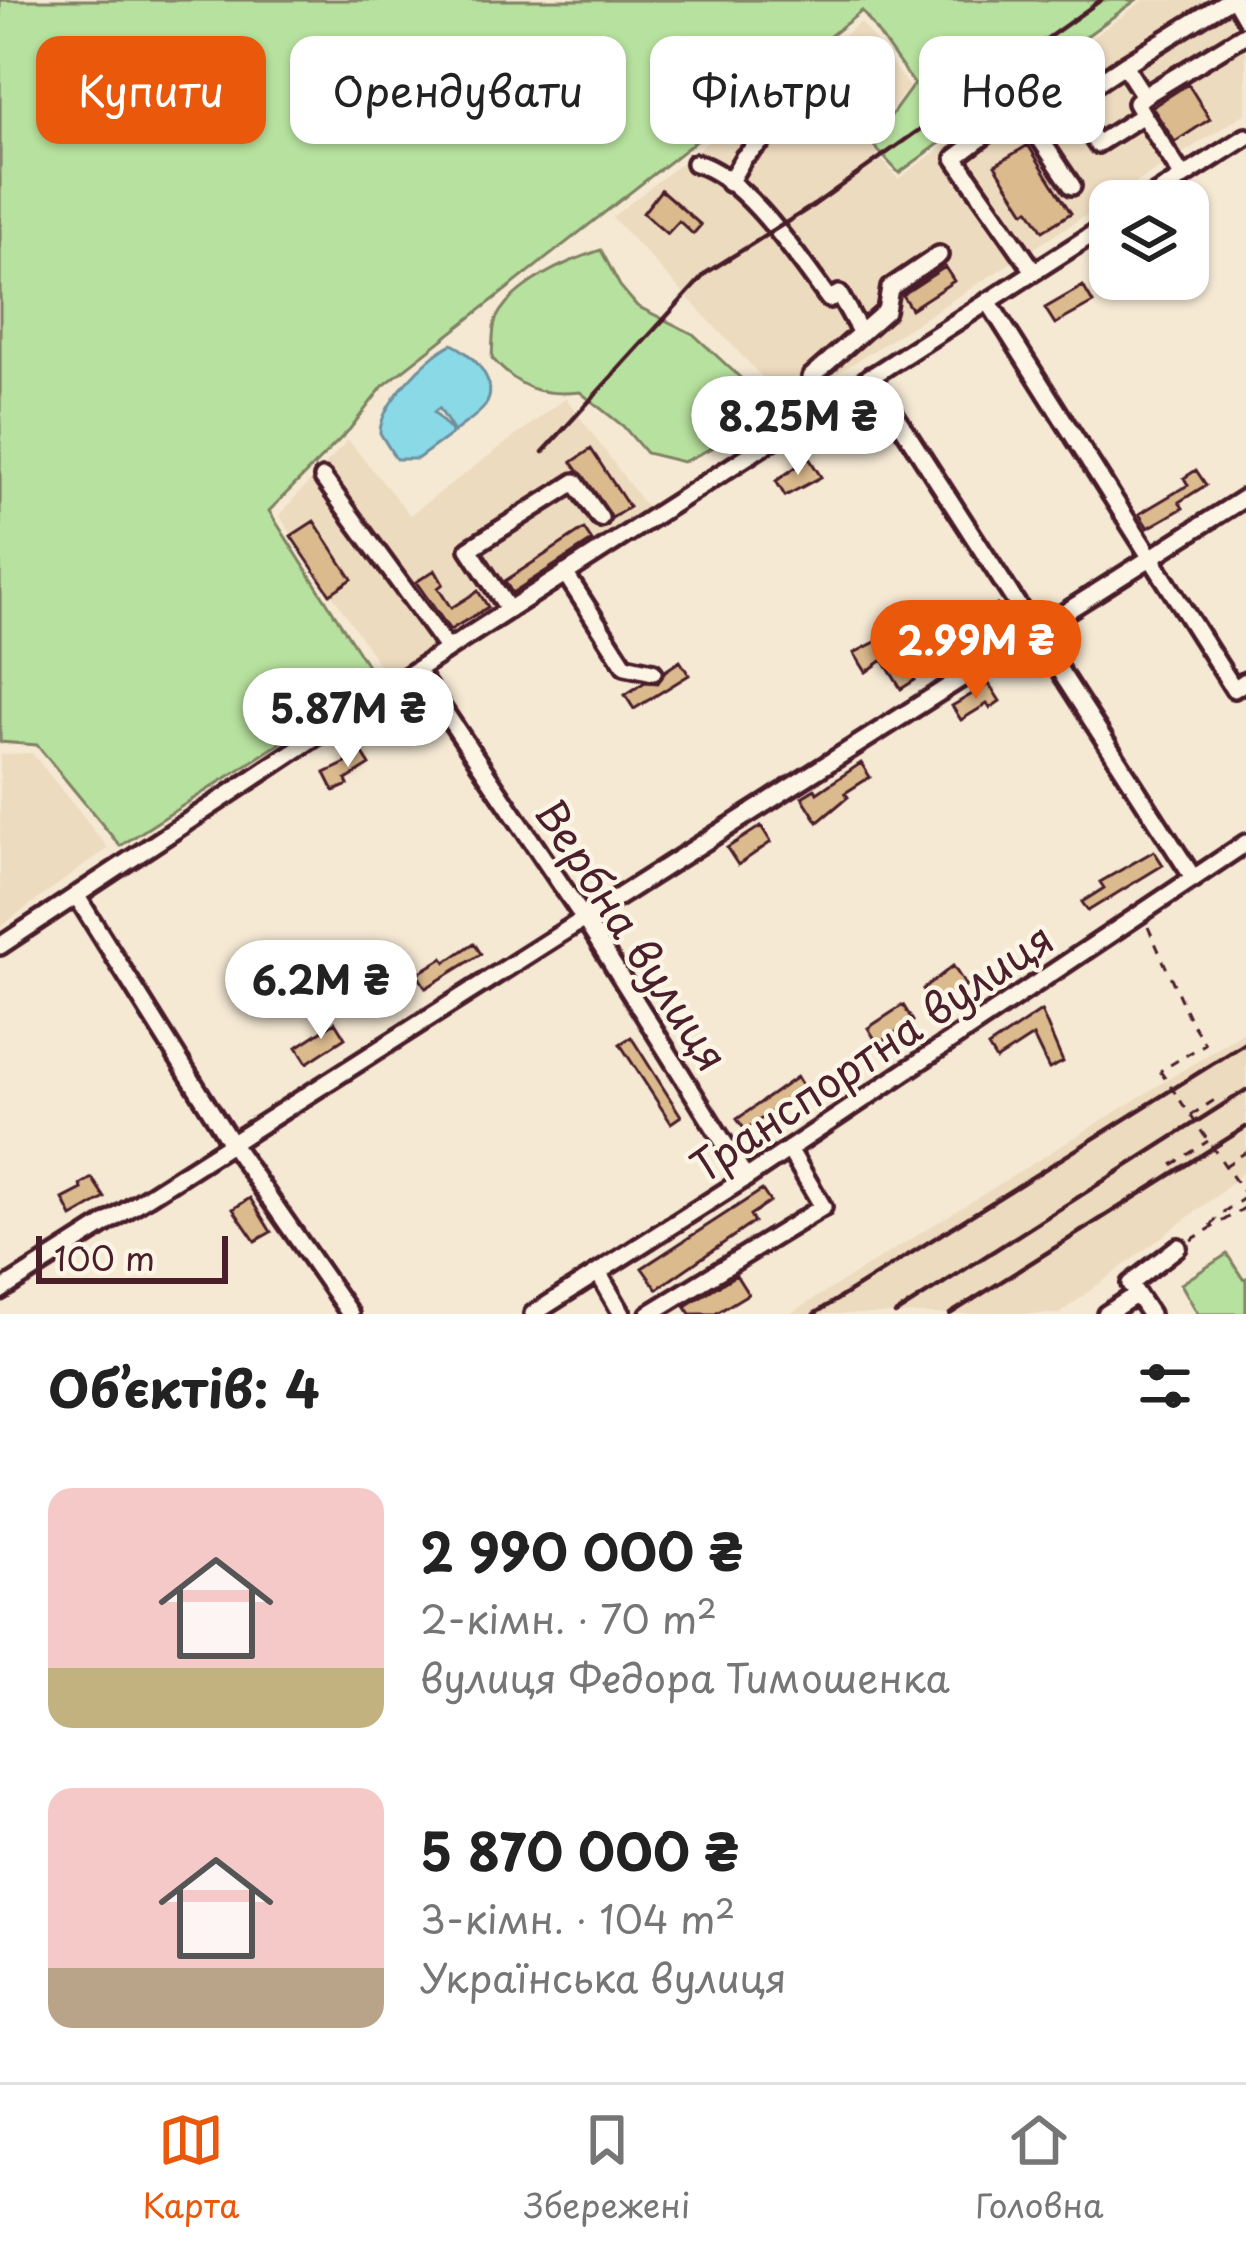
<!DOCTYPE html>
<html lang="uk">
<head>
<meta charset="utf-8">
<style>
	:root { --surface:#fff; --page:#f6f6f6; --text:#222; --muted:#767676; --line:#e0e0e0; --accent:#ea580c }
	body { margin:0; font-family:"Playpen Sans",sans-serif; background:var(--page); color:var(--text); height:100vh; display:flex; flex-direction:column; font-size:45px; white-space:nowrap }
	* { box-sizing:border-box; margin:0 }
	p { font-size:39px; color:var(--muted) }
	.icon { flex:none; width:66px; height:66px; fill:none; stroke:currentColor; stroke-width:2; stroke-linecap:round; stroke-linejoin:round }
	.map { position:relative; height:1314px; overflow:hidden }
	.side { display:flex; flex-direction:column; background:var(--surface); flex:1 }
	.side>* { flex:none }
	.top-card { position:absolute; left:36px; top:36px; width:1176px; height:108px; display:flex; gap:24px }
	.buttons { position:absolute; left:1089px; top:180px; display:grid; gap:24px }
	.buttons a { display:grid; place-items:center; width:120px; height:120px; border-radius:24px; background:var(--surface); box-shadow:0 3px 9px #0004; font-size:60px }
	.scale { position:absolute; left:36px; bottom:30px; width:192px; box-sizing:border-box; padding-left:12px; border:6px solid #4a1f2b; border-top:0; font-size:33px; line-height:42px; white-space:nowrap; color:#4a1f2b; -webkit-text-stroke:9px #fcf5e5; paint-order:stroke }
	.price { position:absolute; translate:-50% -102px; padding:0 27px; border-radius:42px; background:#fff; color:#222; font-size:39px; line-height:78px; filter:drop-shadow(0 3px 6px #0008) }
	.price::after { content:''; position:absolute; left:50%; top:72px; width:36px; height:27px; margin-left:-18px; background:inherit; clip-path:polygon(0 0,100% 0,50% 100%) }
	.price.on { background:var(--accent); color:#fff }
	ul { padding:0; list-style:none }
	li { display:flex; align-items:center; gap:36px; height:300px; padding:0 48px }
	li span { display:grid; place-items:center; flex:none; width:336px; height:240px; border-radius:24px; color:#555 }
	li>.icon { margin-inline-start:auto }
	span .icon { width:144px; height:144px; fill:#fffc; stroke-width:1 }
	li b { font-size:51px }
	h2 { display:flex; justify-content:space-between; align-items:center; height:144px; padding:0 48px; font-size:51px }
	.chip { padding:0 42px; border-radius:24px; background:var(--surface); box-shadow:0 3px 9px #0004; font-size:42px; line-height:108px }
	.chip.on { background:var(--accent); color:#fff }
	.menu { display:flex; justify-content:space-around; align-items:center; height:168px; border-top:3px solid var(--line); background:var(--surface); font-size:33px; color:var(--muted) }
	.menu a { display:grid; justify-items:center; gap:6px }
	.menu .on { color:var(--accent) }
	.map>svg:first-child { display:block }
</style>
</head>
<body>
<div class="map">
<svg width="1246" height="1314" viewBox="0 0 1246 1314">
	<rect width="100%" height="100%" fill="#f5e9d4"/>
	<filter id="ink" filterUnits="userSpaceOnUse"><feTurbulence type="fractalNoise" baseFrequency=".00833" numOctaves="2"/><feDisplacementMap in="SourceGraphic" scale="24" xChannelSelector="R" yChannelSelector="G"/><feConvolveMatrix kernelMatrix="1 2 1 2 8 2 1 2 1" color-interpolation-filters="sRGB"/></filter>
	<g filter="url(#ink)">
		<path fill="#eddbbf" d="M1144,0H1246V113L788,405L612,217L861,22L909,87L867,141L898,179Z
			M566,398L649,511L390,681L279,515L348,440L410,515Z
			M32,753L108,848L0,927V754Z
			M1246,1031V1169L1219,1194L1059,1314H790Z"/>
		<path fill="#b7e19e" stroke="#808064" stroke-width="3" d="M0,0H1136L899,173L871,143L914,84L862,11L383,386L350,429L269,511L377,681L120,846L37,745L0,742Z
			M601,250L620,286L637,306L693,334L746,383L742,416L718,445L683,462L646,453L623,426L580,392C541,396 519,389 492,358C493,346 492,329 496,319C513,284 567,261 601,250Z
			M1227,1254L1243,1279L1246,1278V1314H1198L1181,1284Z"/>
		<path fill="#8ad9e7" stroke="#708f9c" stroke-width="3" d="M452,344C472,353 501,383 485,406C478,416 463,424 454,432L439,408L434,412L453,433L417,459H396L380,433C380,404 427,356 452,344Z"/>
		<path fill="#dbba8e" stroke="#4a1f2b" stroke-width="3" d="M836,63L848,80L802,111L792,95Z
			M1188,84L1210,119L1175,142L1152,107Z
			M1028,145L1071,213L1043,231L1029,209L1025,212L995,165Z
			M661,190L701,225L693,234L679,221L667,234L643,213Z
			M945,267L954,281L911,309L902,295Z
			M1083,286L1093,303L1055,324L1045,308Z
			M591,449L629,507L612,518L572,462Z
			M809,458L821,477L785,496L776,481Z
			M1196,470L1206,485L1179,502L1183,508L1148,528L1139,514L1188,485L1184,478Z
			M314,521L352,579L330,594L291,536Z
			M584,529L592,541L512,593L505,581Z
			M435,570L443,584L438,588L451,608L478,591L488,607L450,630L416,582Z
			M997,605L1007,620L966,646L955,628Z
			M887,636L915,680L901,689L883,660L866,672L854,653Z
			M680,661L689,675L634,709L625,695L645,682L658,683L665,671Z
			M989,684L1000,701L990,708L987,704L961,720L952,706Z
			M358,746L370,765L346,780L348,785L334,791L325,773L352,760L348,753Z
			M861,763L870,777L845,793L848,797L818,822L802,797L815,789L817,793Z
			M761,826L771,842L738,865L727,848Z
			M1154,851L1163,865L1088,911L1082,902L1104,888L1100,882Z
			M474,943L481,954L426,988L417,974L443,958L446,962Z
			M953,966L966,986L933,1005L923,989Z
			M903,1005L913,1021L878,1044L868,1028Z
			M1041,1011L1063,1062L1049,1069L1033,1036L996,1060L988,1047Z
			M335,1022L345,1038L307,1063L297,1047Z
			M631,1037L681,1116L671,1123L620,1044Z
			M797,1077L803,1087L790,1095L792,1098L745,1130L737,1119Z
			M92,1178L105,1198L72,1217L63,1199L82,1189L80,1185Z
			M762,1190L770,1202L750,1215L754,1222L657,1289L642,1268Z
			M250,1198L271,1232L255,1241L233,1209Z
			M736,1275L748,1294L715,1314H690L685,1306Z"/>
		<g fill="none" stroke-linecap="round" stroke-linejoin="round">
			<defs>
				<path id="minor" d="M1235,0L1246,19
					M1124,65L1229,0
					M1144,96L1246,34
					M1143,115L1136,103L1144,96L1124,65L1068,102L1097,144L1143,115L1183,177
					M695,163C743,174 799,259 829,299L839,294L861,333
					M729,183L744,157L771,133L812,120L865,82
					M1145,201L1246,137
					M1034,271L955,158L1020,109L1072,186
					M988,301L1234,689L1246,681
					M870,376L1194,879
					M827,403L811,377L886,311L890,288L939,255
					M323,478L448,649
					M565,573L625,666L653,672
					M509,610L469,549L575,482L600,518
					M417,671L585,920L746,1178
					M76,895L231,1143L350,1314
					M0,946L448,649L1110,223
					M599,1274L622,1314
					M0,1291L1246,497
					M533,1314L746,1178L1246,843
					M649,1314L823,1207L789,1149
					M1106,1314L1137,1294
					M1150,1314L1130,1284L1178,1247"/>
			</defs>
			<use href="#minor" stroke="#4a1f2b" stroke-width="24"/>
			<path stroke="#4a1f2b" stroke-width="3" stroke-dasharray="9 9" stroke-linecap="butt" d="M1148,927L1190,1020L1205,1044L1160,1071
				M1191,1115L1221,1096
				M1172,1165L1208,1141
				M1225,1166L1246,1152
				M1211,1226L1219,1215L1246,1197
				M1191,1240L1246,1207"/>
			<use href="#minor" stroke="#fcf5e5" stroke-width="15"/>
			<path stroke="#4a1f2b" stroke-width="4.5" d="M543,452L706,273L814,205L1101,0
				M814,1314L1246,1043
				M895,1314L1246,1090
				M950,1314L1246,1127"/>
			<path stroke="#4a1f2b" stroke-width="3" stroke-dasharray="9 9" stroke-linecap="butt" d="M1160,1071L1246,1196"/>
		</g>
	</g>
	<g text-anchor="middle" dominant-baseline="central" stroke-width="9" stroke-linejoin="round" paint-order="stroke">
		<g font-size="42" fill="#4a1f2b" stroke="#fcf5e5">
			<text transform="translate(633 934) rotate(57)">Вербна вулиця</text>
			<text transform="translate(871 1051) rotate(-34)">Транспортна вулиця</text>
		</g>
	</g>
</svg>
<div class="buttons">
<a><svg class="icon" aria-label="layers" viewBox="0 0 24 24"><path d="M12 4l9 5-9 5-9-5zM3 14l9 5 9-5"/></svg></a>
</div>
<div class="scale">100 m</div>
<b class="price" style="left:798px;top:478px">8.25M ₴</b>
<b class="price on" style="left:976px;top:702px">2.99M ₴</b>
<b class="price" style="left:348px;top:770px">5.87M ₴</b>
<b class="price" style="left:321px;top:1042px">6.2M ₴</b>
<div class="top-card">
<a class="chip on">Купити</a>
<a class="chip">Орендувати</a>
<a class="chip">Фільтри</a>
<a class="chip">Нове</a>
</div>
</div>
<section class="side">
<h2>Об’єктів: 4<svg class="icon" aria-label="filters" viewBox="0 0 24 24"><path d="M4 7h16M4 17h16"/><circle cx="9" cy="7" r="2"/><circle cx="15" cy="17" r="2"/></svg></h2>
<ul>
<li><span style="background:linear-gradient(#f6c9c9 75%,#c2b280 0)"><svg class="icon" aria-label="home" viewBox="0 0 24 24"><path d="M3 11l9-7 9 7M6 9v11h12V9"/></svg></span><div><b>2 990 000 ₴</b><p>2-кімн. · 70 m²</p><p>вулиця Федора Тимошенка</p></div></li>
<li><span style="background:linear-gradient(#f6c9c9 75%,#b9a48a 0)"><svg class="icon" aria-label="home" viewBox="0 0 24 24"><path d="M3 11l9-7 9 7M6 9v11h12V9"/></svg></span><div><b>5 870 000 ₴</b><p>3-кімн. · 104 m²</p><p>Українська вулиця</p></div></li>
</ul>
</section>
<nav class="menu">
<a class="on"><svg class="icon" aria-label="map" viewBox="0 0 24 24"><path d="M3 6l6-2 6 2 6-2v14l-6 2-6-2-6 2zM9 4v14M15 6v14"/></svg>Карта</a>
<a><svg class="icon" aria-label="saved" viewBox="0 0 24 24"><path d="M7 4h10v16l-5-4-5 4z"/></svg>Збережені</a>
<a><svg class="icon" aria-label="home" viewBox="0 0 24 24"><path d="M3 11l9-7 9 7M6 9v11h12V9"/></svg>Головна</a>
</nav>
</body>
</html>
